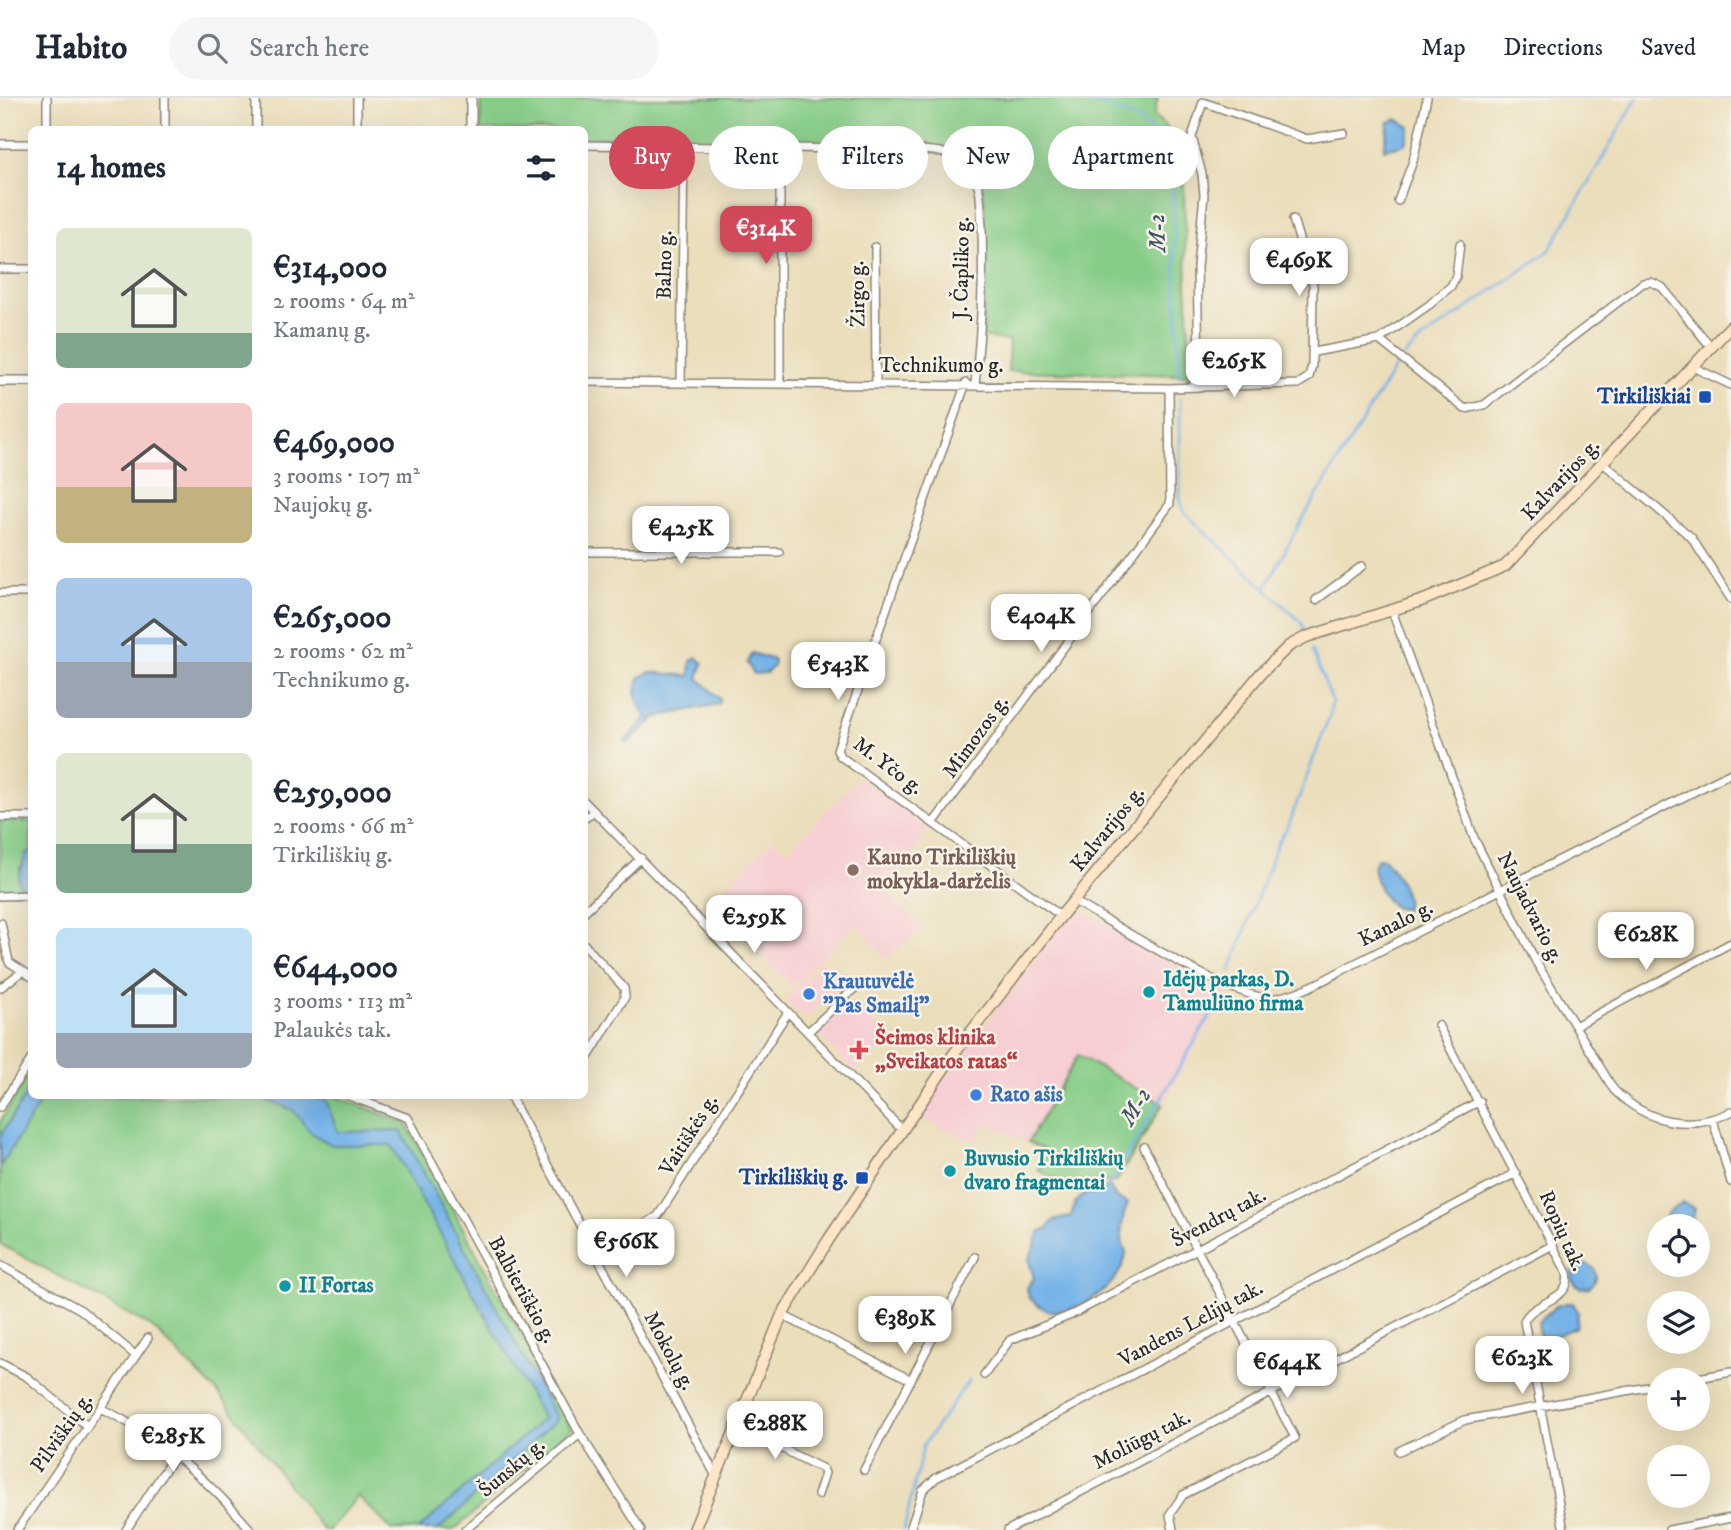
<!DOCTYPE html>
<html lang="en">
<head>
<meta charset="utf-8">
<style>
	:root { --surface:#fff; --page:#f6f6f7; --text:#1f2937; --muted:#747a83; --line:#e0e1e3; --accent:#d1495b }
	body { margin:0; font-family:"IM FELL DW Pica",serif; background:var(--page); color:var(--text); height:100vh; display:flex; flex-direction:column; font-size:26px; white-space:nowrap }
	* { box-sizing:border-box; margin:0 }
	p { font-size:23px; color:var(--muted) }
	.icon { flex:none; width:38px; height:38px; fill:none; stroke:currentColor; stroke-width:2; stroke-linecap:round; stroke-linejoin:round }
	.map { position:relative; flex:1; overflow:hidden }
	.side { position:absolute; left:28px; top:28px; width:560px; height:973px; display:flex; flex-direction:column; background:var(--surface); border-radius:10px; box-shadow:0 7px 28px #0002 }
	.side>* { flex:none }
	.top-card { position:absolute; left:609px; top:28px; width:665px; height:63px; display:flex; gap:14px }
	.fabs { position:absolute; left:1647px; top:1116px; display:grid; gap:14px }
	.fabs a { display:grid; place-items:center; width:63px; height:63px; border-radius:50%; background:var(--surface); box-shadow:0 7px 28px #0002; font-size:35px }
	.price { position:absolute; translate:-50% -60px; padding:0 16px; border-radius:14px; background:#fff; color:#222; font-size:23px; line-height:46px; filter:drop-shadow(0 2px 4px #0008) }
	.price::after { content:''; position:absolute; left:50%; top:42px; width:21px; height:16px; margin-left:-10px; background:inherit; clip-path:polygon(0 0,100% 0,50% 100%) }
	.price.selected { background:var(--accent); color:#fff }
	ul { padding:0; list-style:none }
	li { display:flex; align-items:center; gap:21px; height:175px; padding:0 28px }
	li span { display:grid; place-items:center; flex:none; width:196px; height:140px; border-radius:10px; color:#555 }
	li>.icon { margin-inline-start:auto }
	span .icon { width:84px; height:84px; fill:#fffc; stroke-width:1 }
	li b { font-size:30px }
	h2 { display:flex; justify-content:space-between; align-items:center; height:84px; padding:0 28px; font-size:30px }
	.pill { padding:0 24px; border-radius:32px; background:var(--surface); box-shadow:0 7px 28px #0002; font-size:24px; line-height:63px }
	.pill.selected { background:var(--accent); color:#fff }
	header { display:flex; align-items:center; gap:42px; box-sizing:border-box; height:98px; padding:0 35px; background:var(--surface); border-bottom:2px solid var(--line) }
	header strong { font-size:33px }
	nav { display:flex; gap:38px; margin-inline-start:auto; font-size:24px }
	.search { width:490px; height:63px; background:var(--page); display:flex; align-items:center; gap:18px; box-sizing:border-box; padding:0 24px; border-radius:38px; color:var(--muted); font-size:26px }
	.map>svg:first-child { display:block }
</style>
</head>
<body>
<header>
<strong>Habito</strong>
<div class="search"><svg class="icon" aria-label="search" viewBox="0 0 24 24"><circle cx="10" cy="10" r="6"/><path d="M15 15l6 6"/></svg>Search here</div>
<nav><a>Map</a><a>Directions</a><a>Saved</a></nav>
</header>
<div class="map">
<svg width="1731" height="1432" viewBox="0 0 1731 1432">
	<rect width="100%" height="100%" fill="#f7f3e8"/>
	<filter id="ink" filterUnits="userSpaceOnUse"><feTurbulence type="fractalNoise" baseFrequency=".0143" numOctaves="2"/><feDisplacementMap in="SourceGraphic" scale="14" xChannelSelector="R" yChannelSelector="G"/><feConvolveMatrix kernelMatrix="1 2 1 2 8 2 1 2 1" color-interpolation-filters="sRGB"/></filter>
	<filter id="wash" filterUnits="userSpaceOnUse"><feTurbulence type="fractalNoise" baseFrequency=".00686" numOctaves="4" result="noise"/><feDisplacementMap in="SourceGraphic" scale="28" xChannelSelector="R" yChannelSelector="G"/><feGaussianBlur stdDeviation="1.57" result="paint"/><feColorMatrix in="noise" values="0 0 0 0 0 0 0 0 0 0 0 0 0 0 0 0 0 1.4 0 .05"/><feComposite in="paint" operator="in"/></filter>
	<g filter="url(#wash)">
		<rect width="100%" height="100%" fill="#ebdebb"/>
		<path fill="#f7cfd3" d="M859,680L929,731L886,792L923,830L886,860L856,826L792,889L712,804L773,741L787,753Z
			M1082,812L1209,884L1229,892L1163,1006L1078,957L1028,1044L986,1025L975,1044L916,1018L1071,815Z
			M822,863L843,884L805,921L785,902Z
			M850,905L853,909L857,906L892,942L854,975L817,934Z"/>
		<path fill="#87cd88" stroke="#597c5a" stroke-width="2" d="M481,0H1158L1154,17L1173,36L1183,65L1190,277L1008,273L1009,243L983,239L984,98C979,73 967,60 943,50L585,40L584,32H480Z
			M0,723H31V753L20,770L21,788L31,790V794H0Z
			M1078,957L1163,1006L1116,1084L1094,1083L1075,1090L1038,1072L1047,1053L1028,1044Z
			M31,972L32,998H335L406,1025L572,1331L454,1432H392L358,1398L329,1432H323L220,1297L152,1229L0,1146V1024Z"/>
		<path fill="#75b3e8" stroke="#506f8a" stroke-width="2" d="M1397,21L1410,29L1406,46L1384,51L1389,24Z
			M752,555L774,562L773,569L766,575L754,576L747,565Z
			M696,559L703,565L698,580L720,601L719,606L656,619L628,645L625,643L647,619C637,603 633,600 639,580L650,574L690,578L691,563Z
			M31,753V790L21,788L18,782L26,756Z
			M1378,760L1384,761C1394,772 1411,796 1405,811C1386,812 1375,784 1373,768Z
			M31,989L32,998H44L0,1069V1038Z
			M256,998H314L326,1002L338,1034L401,1033L557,1321L438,1432H418L543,1321L391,1047H332L311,1035L293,1012Z
			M1109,1087L1116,1100L1128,1105C1122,1119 1118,1140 1126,1154C1124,1184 1083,1215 1053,1213C1042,1213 1037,1204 1029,1200L1027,1190L1034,1180L1029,1162L1040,1134L1048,1130L1054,1122L1071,1119L1075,1105L1086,1095L1091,1096Z
			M1683,1105L1695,1110L1692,1122L1682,1128H1666L1667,1115Z
			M1572 1178a12 12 0 1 1 24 0a12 12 0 1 1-24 0Z
			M1567,1205H1573L1578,1214L1576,1229L1548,1241H1541L1538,1233L1539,1223L1556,1208Z"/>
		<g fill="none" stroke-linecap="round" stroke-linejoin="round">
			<path stroke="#75b3e8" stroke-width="2.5" d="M1083,0C1132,20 1155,17 1172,72L1179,278
				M1405,258L1420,243L1549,153L1637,0
				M1180,301V401L1184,414L1302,525L1305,533
				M1266,489L1297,430L1397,266
				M1230,874L1277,746L1289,726L1330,617L1332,603L1312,552
				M1108,1089L1219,903
				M904,1432L923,1348L969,1282"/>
		</g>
	</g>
	<g filter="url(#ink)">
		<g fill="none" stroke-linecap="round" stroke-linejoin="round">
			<defs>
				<path id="minor" d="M47,0V32
					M357,0V32
					M165,32V0
					M256,32V0
					M0,46H32
					M584,47L919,52C937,53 956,54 968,69C975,77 979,88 980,98C985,155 982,229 975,286
					M1398,103L1413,63L1427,0
					M875,149L876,286
					M0,171H32
					M1379,242L1465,311L1484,307L1643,185L1651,184L1662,189L1711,249
					M1314,254L1379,242L1429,207L1451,188L1456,178L1460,146
					M1693,269L1731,287
					M584,284L1169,290L1298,286L1309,279L1312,267L1313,187L1293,121
					M681,285L684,50
					M780,285V52
					M966,285L837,652L840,658L1061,818
					M1193,288L1199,266L1197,169L1204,97L1202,76L1192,39L1203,4L1307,41L1344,35
					M1603,365L1691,439L1731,501
					M584,454H779
					M0,495H32
					M1316,502L1362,468
					M1392,513L1474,740L1536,864L1614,992C1646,1024 1688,1034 1731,1014
					M584,703L902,1032
					M0,719H32
					M584,721L594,713
					M934,724L1170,406L1169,290
					M0,798L32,797
					M1074,803C1113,825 1238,906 1276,900C1305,895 1334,876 1360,863L1731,675
					M584,814L641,760
					M1,825L9,864L23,873
					M584,846L624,890L625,899L584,966
					M0,890L23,873L32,879
					M1438,927L1567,1175C1573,1203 1535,1201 1524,1223L1564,1432
					M1575,928L1731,845
					M808,934L859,886
					M349,998L408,1020L580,1336L641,1432
					M510,998L716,1378
					M0,1009L32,960
					M1713,1022L1731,1084
					M1144,1049L1295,1340L1183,1397L1170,1416L1173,1432
					M596,1156L658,1118L788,914
					M0,1167L81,1212L135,1257
					M782,1217L909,1281
					M0,1265L27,1279L87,1328
					M984,1277L1010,1242L1071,1217L1480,1003
					M1682,1283L1731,1274
					M102,1311C158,1337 211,1385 251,1432
					M737,1328L823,1371L825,1375L818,1397
					M1399,1353L1465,1322L1659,1287
					M864,1372L975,1159
					M17,1432L148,1240
					M126,1432L174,1358
					M465,1432L580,1336
					M910,1432L923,1392L936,1380L1516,1075
					M1008,1432L1553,1147
					M1669,1432L1731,1420"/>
				<path id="tertiary" d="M471,0V32
					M0,283H32"/>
				<path id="secondary" d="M694,1432L782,1217L829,1141L953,957L1061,818L1261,575L1289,548L1306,539L1424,502L1505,468L1731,228"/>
			</defs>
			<use href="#minor" stroke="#8b8473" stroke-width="10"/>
			<use href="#tertiary" stroke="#8b8473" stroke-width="12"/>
			<use href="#secondary" stroke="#8b8473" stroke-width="13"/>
			<use href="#minor" stroke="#fff" stroke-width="7"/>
			<use href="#tertiary" stroke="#fff" stroke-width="9"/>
			<use href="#secondary" stroke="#fde5c5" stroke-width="10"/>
		</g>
	</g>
	<g fill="#1a4fb4" stroke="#f7f3e8" stroke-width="2.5">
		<rect x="1698" y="292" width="14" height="14" rx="3.5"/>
		<rect x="855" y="1073" width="14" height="14" rx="3.5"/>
	</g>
	<circle fill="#8d6e63" stroke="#f7f3e8" stroke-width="2.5" cx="853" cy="772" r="7"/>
	<g fill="#0f9aa8" stroke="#f7f3e8" stroke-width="2.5">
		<circle cx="1149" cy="894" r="7"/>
		<circle cx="950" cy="1073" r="7"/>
		<circle cx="285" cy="1188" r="7"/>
	</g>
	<g fill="#3f7fe0" stroke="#f7f3e8" stroke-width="2.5">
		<circle cx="809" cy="896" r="7"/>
		<circle cx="976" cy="997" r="7"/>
	</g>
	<path fill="#e0444e" stroke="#f7f3e8" stroke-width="2.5" d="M855.5 941.5h7v7h7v7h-7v7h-7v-7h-7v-7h7z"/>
	<g text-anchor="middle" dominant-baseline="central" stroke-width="5" stroke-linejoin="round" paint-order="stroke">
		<g font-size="21" fill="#2b2b2b" stroke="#f7f3e8">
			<text transform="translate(665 167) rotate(-89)">Balno g.</text>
			<text transform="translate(962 170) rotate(-89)">J. Čapliko g.</text>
			<text transform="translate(858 196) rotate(-91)">Žirgo g.</text>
			<text x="941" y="268">Technikumo g.</text>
			<text transform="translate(1561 382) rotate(-47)">Kalvarijos g.</text>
			<text transform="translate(976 639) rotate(-54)">Mimozos g.</text>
			<text transform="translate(888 668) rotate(37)">M. Yčo g.</text>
			<text transform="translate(1108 731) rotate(-51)">Kalvarijos g.</text>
			<text transform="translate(1530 810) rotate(63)">Naujadvario g.</text>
			<text transform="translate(1396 826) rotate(-26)">Kanalo g.</text>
			<text transform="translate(689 1037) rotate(-58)">Vaitiškės g.</text>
			<text transform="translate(1219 1120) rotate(-28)">Švendrų tak.</text>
			<text transform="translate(1562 1133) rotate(66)">Ropių tak.</text>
			<text transform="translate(522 1192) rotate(61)">Balbieriškio g.</text>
			<text transform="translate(1191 1226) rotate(-28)">Vandens Lelijų tak.</text>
			<text transform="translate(669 1253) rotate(62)">Mokolų g.</text>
			<text transform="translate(62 1335) rotate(-55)">Pilviškių g.</text>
			<text transform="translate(1142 1342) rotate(-27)">Moliūgų tak.</text>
			<text transform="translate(512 1370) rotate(-40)">Šunskų g.</text>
		</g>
		<g font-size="21" font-weight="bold" fill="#164399" stroke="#f7f3e8" text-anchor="end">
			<text x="1691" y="299">Tirkiliškiai</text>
			<text x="848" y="1080">Tirkiliškių g.</text>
		</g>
		<g font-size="21" font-weight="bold" fill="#785e54" stroke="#f7f3e8" text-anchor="start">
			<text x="867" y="760">Kauno Tirkiliškių<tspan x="867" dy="24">mokykla-darželis</tspan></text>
		</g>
		<g font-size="21" font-weight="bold" fill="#0d838f" stroke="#f7f3e8" text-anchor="start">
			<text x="1163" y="882">Idėjų parkas, D.<tspan x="1163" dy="24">Tamuliūno firma</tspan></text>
			<text x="964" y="1061">Buvusio Tirkiliškių<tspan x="964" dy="24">dvaro fragmentai</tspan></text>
			<text x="299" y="1188">II Fortas</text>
		</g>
		<g font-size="21" font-weight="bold" fill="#366cbe" stroke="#f7f3e8" text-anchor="start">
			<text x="823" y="884">Krautuvėlė<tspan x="823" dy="24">"Pas Smailį"</tspan></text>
			<text x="990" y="997">Rato ašis</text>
		</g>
		<g font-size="21" font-weight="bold" fill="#be3a42" stroke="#f7f3e8" text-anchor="start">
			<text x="875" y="940">Šeimos klinika<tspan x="875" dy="24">„Sveikatos ratas“</tspan></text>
		</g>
		<g font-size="23" font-style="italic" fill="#415464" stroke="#f7f3e8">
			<text transform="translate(1158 135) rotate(-92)">M-2</text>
			<text transform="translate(1136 1009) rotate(-59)">M-2</text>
		</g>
	</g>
</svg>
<div class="fabs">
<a><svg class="icon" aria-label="locate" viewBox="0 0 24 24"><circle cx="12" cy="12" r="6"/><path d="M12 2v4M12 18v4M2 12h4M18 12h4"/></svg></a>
<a><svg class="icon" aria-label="layers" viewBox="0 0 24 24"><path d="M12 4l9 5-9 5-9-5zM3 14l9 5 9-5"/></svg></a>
<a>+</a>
<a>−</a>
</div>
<b class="price selected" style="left:766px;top:168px">€314K</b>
<b class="price" style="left:1299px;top:200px">€469K</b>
<b class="price" style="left:1234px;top:301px">€265K</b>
<b class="price" style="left:681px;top:468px">€425K</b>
<b class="price" style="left:1041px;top:556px">€404K</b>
<b class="price" style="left:838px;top:604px">€543K</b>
<b class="price" style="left:754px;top:857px">€259K</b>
<b class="price" style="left:1646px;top:874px">€628K</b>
<b class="price" style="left:626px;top:1181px">€566K</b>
<b class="price" style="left:905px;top:1258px">€389K</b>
<b class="price" style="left:1522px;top:1298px">€623K</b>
<b class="price" style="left:1287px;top:1302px">€644K</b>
<b class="price" style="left:775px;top:1363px">€288K</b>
<b class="price" style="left:173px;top:1376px">€285K</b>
<div class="top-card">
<a class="pill selected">Buy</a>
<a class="pill">Rent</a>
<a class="pill">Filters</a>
<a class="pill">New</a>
<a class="pill">Apartment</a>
</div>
<section class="side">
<h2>14 homes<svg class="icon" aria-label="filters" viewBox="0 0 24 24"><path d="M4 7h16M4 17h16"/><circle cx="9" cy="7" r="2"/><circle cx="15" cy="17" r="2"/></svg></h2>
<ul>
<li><span style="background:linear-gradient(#dfe7d0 75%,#7fa58c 0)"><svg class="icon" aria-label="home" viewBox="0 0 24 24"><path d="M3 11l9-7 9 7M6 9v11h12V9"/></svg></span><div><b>€314,000</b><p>2 rooms · 64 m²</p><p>Kamanų g.</p></div></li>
<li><span style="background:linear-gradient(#f6c9c9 60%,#c2b280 0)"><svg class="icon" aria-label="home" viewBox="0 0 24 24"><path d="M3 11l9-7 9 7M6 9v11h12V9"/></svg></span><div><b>€469,000</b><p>3 rooms · 107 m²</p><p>Naujokų g.</p></div></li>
<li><span style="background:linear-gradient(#a9c7e8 60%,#9aa5b1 0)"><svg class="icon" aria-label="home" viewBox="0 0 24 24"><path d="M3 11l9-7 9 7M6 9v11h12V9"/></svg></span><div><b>€265,000</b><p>2 rooms · 62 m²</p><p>Technikumo g.</p></div></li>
<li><span style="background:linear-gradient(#dfe7d0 65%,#7fa58c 0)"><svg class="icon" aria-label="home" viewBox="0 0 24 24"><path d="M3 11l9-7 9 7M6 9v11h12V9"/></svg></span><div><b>€259,000</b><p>2 rooms · 66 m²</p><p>Tirkiliškių g.</p></div></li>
<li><span style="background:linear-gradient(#bfe0f5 75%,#9aa5b1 0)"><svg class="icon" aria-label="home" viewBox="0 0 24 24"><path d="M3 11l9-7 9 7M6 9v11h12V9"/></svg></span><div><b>€644,000</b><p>3 rooms · 113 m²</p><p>Palaukės tak.</p></div></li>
</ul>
</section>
</div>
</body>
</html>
